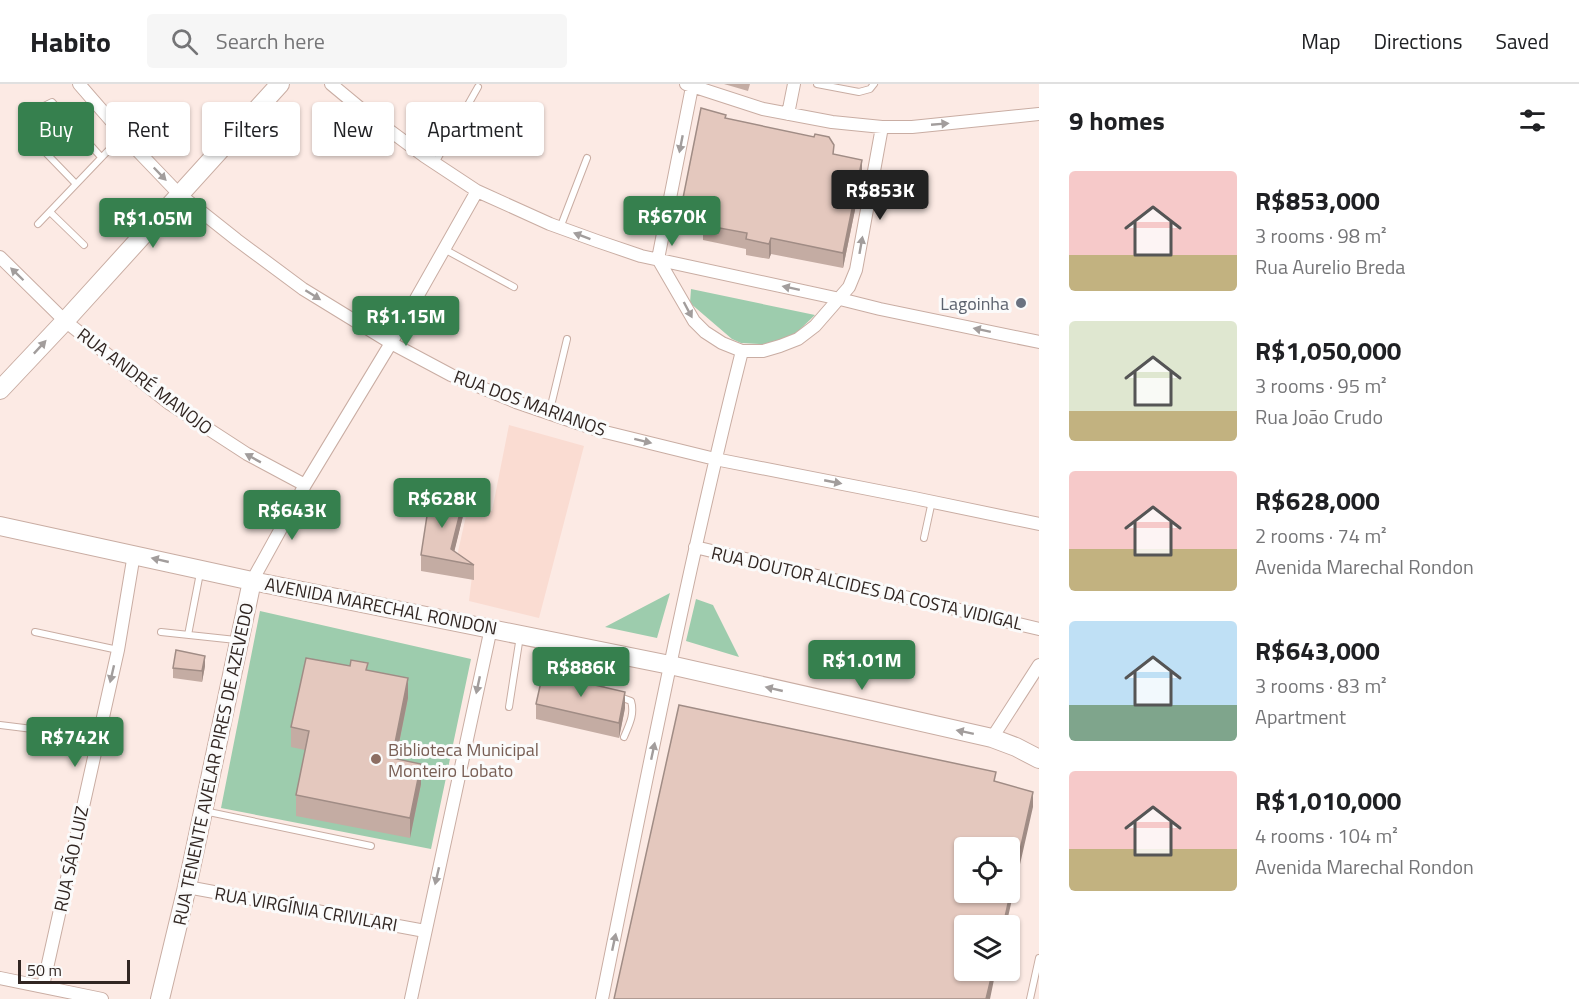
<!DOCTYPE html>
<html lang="en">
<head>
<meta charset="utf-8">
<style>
	:root { --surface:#fff; --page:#f6f6f6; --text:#202124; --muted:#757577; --line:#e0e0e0; --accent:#36804e }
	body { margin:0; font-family:"Titillium Web",sans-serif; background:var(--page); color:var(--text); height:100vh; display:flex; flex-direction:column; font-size:22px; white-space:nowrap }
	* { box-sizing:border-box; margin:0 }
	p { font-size:20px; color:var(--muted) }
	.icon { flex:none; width:33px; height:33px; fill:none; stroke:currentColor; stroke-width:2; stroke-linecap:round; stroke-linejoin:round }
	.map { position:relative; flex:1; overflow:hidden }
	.sheet { display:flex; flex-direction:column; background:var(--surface); width:540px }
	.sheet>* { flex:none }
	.banner { position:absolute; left:18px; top:18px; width:570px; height:54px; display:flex; gap:12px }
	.tools { position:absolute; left:954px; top:753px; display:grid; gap:12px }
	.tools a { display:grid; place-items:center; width:66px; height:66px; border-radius:6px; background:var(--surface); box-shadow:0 2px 4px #0004; font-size:30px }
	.scale { position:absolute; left:18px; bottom:15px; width:112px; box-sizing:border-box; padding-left:6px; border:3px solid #312622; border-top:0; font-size:16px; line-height:21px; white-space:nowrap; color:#312622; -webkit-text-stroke:4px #fbfbfb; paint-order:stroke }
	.price { position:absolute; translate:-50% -51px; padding:0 14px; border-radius:6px; background:var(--accent); color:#fff; font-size:20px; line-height:39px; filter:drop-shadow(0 2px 3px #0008) }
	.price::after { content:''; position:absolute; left:50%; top:36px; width:18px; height:14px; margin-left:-9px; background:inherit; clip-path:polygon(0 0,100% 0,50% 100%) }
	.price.on { background:#222; color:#fff }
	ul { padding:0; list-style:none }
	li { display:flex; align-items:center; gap:18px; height:150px; padding:0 30px }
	li span { display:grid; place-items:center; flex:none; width:168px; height:120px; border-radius:6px; color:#555 }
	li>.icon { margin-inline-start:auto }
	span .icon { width:72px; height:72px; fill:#fffc; stroke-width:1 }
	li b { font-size:26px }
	h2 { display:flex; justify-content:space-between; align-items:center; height:72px; padding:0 30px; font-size:26px }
	.chip { padding:0 21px; border-radius:6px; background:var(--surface); box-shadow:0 2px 4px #0004; font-size:21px; line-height:54px }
	.chip.on { background:var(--accent); color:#fff }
	header { display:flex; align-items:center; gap:36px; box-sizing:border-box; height:84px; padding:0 30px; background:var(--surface); border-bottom:2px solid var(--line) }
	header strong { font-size:28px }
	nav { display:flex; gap:33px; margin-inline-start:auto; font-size:21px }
	.search { width:420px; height:54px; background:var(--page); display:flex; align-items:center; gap:15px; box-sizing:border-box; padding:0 21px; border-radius:6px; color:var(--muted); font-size:22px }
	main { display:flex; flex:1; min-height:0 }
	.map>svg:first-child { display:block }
</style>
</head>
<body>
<header>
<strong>Habito</strong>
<div class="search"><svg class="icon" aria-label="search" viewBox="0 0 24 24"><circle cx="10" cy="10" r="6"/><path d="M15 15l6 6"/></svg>Search here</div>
<nav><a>Map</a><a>Directions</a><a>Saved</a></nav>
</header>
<main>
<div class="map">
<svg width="1039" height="915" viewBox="0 0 1039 915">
	<rect width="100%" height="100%" fill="#fceae4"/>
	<path fill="#fadcd2" d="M509,341L584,362L539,534L469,517L473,484L455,481L468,423L492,427Z"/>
	<path fill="#9dccad" d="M691,205L815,231L793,252L776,261L741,259L732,255L690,219Z
		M670,509L657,554L605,543Z
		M696,515L713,521L739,573L686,557Z
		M260,527L471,575L431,765L221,724Z"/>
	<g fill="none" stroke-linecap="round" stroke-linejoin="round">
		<defs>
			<path id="lane" d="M817,0L859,8L870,5L874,0
				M435,79L478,3
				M76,100L46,69L36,52L32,28L52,18L101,73
				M50,128L84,161
				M38,140L123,51
				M560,144L587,74
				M444,165L514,203
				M549,330L567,255
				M924,454L932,417
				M35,548L118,566
				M161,548L236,556
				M188,551L200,489
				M602,606C594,596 600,582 603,571
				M620,613L631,617C635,630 629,641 624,653
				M509,623L520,552
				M0,641L97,653
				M204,727L371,762
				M1030,915L1039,874"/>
			<path id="street" d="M79,0L133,62L179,110L237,156L303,205L391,259L451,291L516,318L601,347L715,375L914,414L1039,440
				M331,0L366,29L424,72L477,107L550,140L597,157L641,172L840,215L880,225L1039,258
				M686,0L763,25L832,38L882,43H912L1039,30
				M692,3L658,175L694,237L705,248L722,259L742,267H763L780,262L798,255L815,242L849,203L856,186L882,43
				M788,30L794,0
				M0,173L65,237L170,320L247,370L305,401
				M695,463L1039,545
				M252,497L305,401L391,259L477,107
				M992,654L1039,581
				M187,803L425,847
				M0,894L102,915
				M43,902L118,566L134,470
				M411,915L491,544
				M602,915C646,698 688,481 742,267"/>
			<path id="secondary" d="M0,306L65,237L280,0
				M0,442L252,497L670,581L992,654L1016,663L1039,675
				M160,915L187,803L252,497"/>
		</defs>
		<use href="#lane" stroke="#c9ada3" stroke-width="8"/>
		<use href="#street" stroke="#c9ada3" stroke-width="14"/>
		<use href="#secondary" stroke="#c9ada3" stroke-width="20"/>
		<use href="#lane" stroke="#fff" stroke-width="6"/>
		<use href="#street" stroke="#fff" stroke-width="12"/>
		<use href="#secondary" stroke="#fff" stroke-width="18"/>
	</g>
	<path fill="#c4aca3" d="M724,0H750L748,7Z
		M726,34L834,70L862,92L843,184L771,170L769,175L746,171V165L703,156V142L681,139V124Z
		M463,432L454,467L474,481V496L421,487V471Z
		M205,582L202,598L173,594V584Z
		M350,582L368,586L408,614L396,675L421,700L410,754L296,732V711L305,666L291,663V643Z
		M536,620L625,624L619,654L536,635Z"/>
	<path fill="#a08c85" d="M862,76V92L843,184V169Z
		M771,154V170L769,175V160Z
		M463,417V432L452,477L451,465Z
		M205,572V582L202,598V587Z
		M408,594V614L392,694V674Z
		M625,608V624L619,654V639Z
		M421,680V700L410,754V734Z
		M1033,708V723L1006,842H1003Z
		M993,886H996L990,915H986Z"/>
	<path fill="#e4c8be" stroke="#a08c85" stroke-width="1.5" fill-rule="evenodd" d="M701,24L726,31L725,34L814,53L815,50L829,53L834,61L833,70L862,76L843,169L771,154L769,160L746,155L747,149L703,141L705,127L681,124Z
		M430,412L463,417L451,465L474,481L421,471Z
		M176,566L205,572L202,587L173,584Z
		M306,574L350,582L351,576L368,579L366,586L408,594L392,674L421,680L410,734L296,711L309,647L291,643Z
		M543,589L625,608L619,639L536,620Z
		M679,621L996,688L994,697L1033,708L1003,842H964V886H993L986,915H614ZM964,764H1010V808H964Z"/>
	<defs><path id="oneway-solid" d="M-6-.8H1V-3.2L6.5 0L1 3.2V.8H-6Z" transform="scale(1.5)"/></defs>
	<g fill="#a29d9c">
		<use href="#oneway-solid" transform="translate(940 40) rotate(-5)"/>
		<use href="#oneway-solid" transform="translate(681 60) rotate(101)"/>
		<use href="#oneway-solid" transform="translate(160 90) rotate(46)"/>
		<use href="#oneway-solid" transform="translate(582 152) rotate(-159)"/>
		<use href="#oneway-solid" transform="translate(861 161) rotate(-80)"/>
		<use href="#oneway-solid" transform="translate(17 190) rotate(-136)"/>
		<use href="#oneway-solid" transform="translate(791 204) rotate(-168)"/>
		<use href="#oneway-solid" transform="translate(313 211) rotate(32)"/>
		<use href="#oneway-solid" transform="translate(688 226) rotate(62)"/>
		<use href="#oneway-solid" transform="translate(982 246) rotate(-168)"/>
		<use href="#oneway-solid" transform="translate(40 263) rotate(-47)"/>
		<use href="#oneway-solid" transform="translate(643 357) rotate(14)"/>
		<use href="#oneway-solid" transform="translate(253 374) rotate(-151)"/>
		<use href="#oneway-solid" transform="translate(833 398) rotate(11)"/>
		<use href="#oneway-solid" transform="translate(160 476) rotate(-167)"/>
		<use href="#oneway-solid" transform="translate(112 590) rotate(103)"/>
		<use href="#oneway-solid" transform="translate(478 601) rotate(102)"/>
		<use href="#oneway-solid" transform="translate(774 605) rotate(-167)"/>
		<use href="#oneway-solid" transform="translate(965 648) rotate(-168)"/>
		<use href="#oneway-solid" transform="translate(653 667) rotate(-78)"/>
		<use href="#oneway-solid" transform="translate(437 792) rotate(103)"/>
		<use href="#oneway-solid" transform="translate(614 858) rotate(-78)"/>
	</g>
	<circle fill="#6b7280" stroke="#fbfbfb" stroke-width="2" cx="1021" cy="219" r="6"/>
	<circle fill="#8d6e63" stroke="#fbfbfb" stroke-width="2" cx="376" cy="675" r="6"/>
	<g text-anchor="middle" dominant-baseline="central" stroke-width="6" stroke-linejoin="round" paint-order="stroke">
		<g font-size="18" fill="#5b616d" stroke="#fbfbfb" text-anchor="end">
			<text x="1009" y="219">Lagoinha</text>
		</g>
		<g font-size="18" fill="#312622" stroke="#fbfbfb">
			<text transform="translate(145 297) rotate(37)">RUA ANDRÉ MANOJO</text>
			<text transform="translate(530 319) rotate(20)">RUA DOS MARIANOS</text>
			<text transform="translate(867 504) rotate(13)">RUA DOUTOR ALCIDES DA COSTA VIDIGAL</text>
			<text transform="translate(381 522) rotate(11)">AVENIDA MARECHAL RONDON</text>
			<text transform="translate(213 680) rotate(-78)">RUA TENENTE AVELAR PIRES DE AZEVEDO</text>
			<text transform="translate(71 775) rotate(-78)">RUA SÃO LUIZ</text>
			<text transform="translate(306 825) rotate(10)">RUA VIRGÍNIA CRIVILARI</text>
		</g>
		<g font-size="18" fill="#785e54" stroke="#fbfbfb" text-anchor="start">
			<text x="388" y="665">Biblioteca Municipal<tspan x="388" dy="21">Monteiro Lobato</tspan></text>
		</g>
	</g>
</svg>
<div class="tools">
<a><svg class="icon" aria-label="locate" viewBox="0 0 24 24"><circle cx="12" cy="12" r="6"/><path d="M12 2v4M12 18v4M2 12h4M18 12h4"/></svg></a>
<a><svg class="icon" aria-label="layers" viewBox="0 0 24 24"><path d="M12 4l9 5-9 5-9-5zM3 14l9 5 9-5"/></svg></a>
</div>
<div class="scale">50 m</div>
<b class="price on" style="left:880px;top:137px">R$853K</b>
<b class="price" style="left:672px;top:163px">R$670K</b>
<b class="price" style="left:153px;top:165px">R$1.05M</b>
<b class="price" style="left:406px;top:263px">R$1.15M</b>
<b class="price" style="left:442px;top:445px">R$628K</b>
<b class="price" style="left:292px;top:457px">R$643K</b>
<b class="price" style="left:862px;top:607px">R$1.01M</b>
<b class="price" style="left:581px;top:614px">R$886K</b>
<b class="price" style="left:75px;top:684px">R$742K</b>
<div class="banner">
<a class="chip on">Buy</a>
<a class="chip">Rent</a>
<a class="chip">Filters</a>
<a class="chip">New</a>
<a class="chip">Apartment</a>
</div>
</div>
<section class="sheet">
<h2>9 homes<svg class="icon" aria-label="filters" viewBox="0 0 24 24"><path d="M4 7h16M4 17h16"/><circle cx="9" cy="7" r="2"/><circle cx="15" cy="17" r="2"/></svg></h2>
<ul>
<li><span style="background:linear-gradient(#f6c9c9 70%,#c2b280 0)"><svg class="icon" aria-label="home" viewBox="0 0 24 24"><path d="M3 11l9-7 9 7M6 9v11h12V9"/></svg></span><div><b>R$853,000</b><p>3 rooms · 98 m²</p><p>Rua Aurelio Breda</p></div></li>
<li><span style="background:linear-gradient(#dfe7d0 75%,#c2b280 0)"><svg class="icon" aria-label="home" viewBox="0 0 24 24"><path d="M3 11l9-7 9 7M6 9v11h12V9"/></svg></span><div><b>R$1,050,000</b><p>3 rooms · 95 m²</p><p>Rua João Crudo</p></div></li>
<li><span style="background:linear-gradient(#f6c9c9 65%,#c2b280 0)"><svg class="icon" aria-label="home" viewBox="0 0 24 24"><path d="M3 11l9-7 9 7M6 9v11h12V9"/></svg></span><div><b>R$628,000</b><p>2 rooms · 74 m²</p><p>Avenida Marechal Rondon</p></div></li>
<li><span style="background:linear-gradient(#bfe0f5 70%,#7fa58c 0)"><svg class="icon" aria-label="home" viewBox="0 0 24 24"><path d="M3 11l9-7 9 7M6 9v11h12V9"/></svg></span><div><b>R$643,000</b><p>3 rooms · 83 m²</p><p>Apartment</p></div></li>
<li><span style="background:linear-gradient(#f6c9c9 65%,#c2b280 0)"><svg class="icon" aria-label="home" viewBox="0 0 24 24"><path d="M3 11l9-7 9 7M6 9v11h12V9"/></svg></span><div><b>R$1,010,000</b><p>4 rooms · 104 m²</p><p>Avenida Marechal Rondon</p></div></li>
</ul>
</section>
</main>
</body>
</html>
